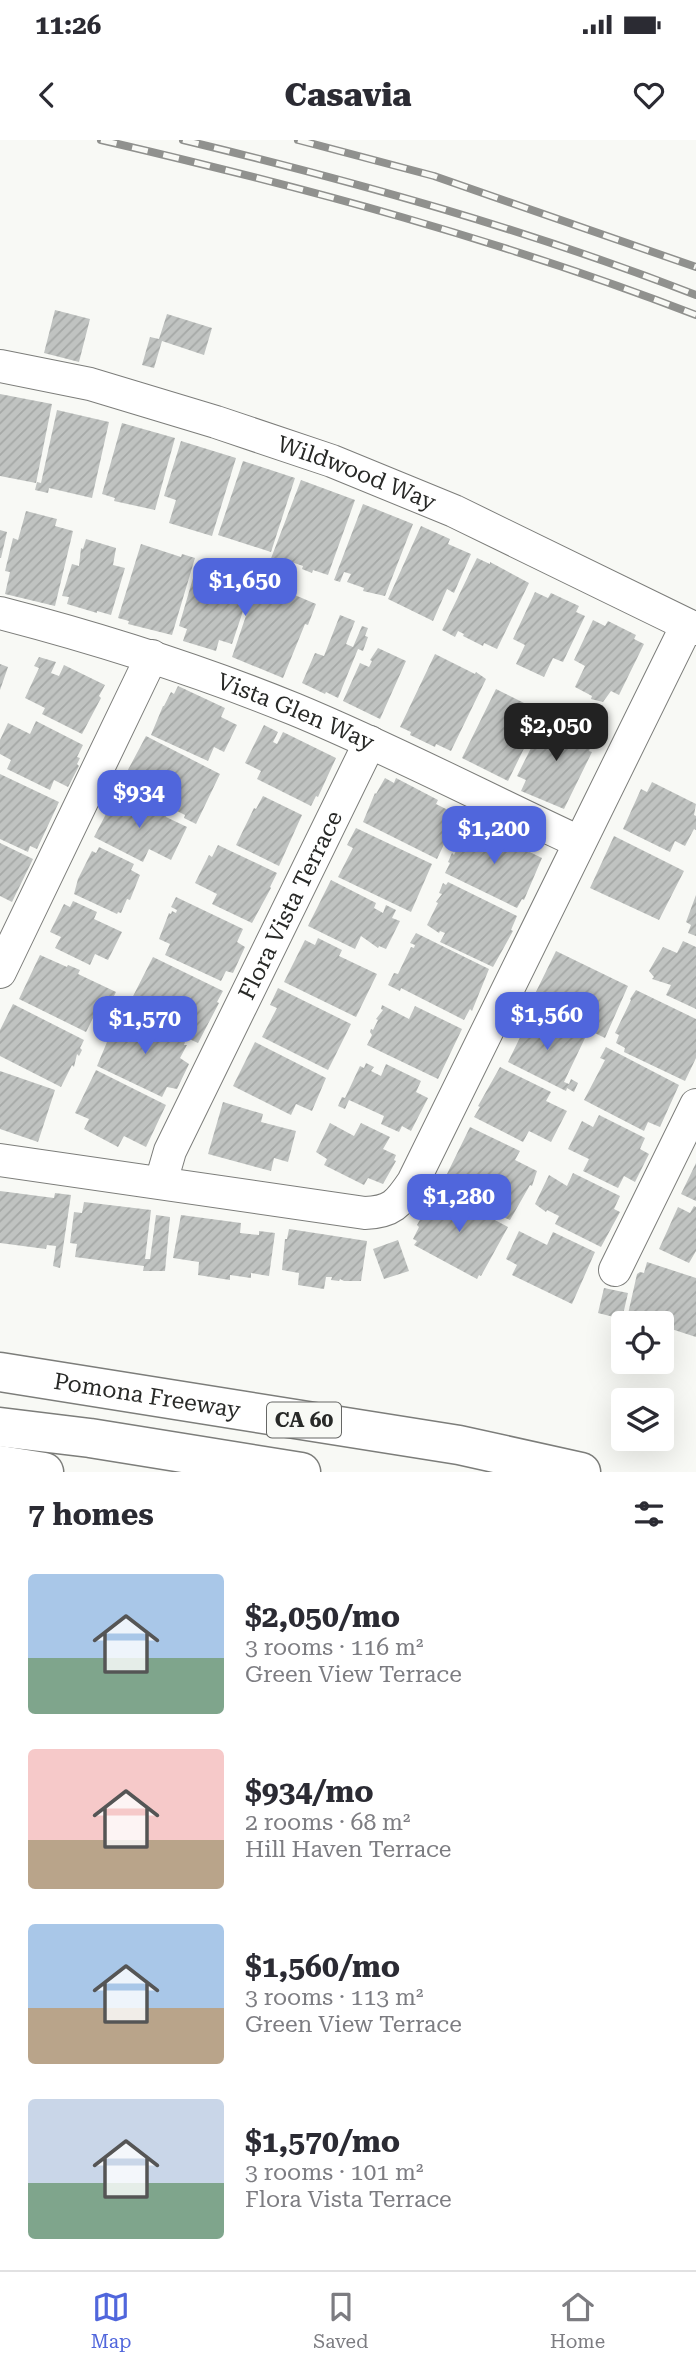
<!DOCTYPE html>
<html lang="en">
<head>
<meta charset="utf-8">
<style>
	:root { --surface:#fff; --page:#f7f7f7; --text:#2b2b33; --muted:#7c7c81; --line:#e1e1e2; --accent:#5066dc }
	body { margin:0; font-family:"Roboto Serif",serif; background:var(--page); color:var(--text); height:100vh; display:flex; flex-direction:column; font-size:26px; white-space:nowrap }
	* { box-sizing:border-box; margin:0 }
	p { font-size:23px; color:var(--muted) }
	.icon { flex:none; width:38px; height:38px; fill:none; stroke:currentColor; stroke-width:2; stroke-linecap:round; stroke-linejoin:round }
	.map { position:relative; height:1332px; overflow:hidden }
	.drawer { display:flex; flex-direction:column; background:var(--surface); flex:1 }
	.drawer>* { flex:none }
	.buttons { position:absolute; left:611px; top:1171px; display:grid; gap:14px }
	.buttons a { display:grid; place-items:center; width:63px; height:63px; border-radius:7px; background:var(--surface); box-shadow:0 7px 28px #0002; font-size:35px }
	.price { position:absolute; translate:-50% -60px; padding:0 16px; border-radius:14px; background:var(--accent); color:#fff; font-size:23px; line-height:46px; filter:drop-shadow(0 2px 4px #0008) }
	.price::after { content:''; position:absolute; left:50%; top:42px; width:21px; height:16px; margin-left:-10px; background:inherit; clip-path:polygon(0 0,100% 0,50% 100%) }
	.price.selected { background:#222; color:#fff }
	ul { padding:0; list-style:none }
	li { display:flex; align-items:center; gap:21px; height:175px; padding:0 28px }
	li span { display:grid; place-items:center; flex:none; width:196px; height:140px; border-radius:7px; color:#555 }
	li>.icon { margin-inline-start:auto }
	span .icon { width:84px; height:84px; fill:#fffc; stroke-width:1 }
	li b { font-size:30px }
	h2 { display:flex; justify-content:space-between; align-items:center; height:84px; padding:0 28px; font-size:30px }
	.status { display:flex; justify-content:space-between; align-items:center; height:49px; padding:0 35px; background:var(--surface); direction:ltr }
	.status svg { height:19px; fill:currentColor }
	header { display:flex; justify-content:space-between; align-items:center; height:91px; padding:0 28px; background:var(--surface); font-size:32px; font-weight:800 }
	.dock { display:flex; justify-content:space-around; align-items:center; height:98px; border-top:2px solid var(--line); background:var(--surface); font-size:19px; color:var(--muted) }
	.dock a { display:grid; justify-items:center; gap:4px }
	.dock .selected { color:var(--accent) }
	.map>svg:first-child { display:block }
</style>
</head>
<body>
<div class="status"><b>11:26</b><svg viewBox="0 0 49 12"><path d="M0 12V9h3v3zM5 12V6h3v6zM10 12V3h3v9zM15 12V0h3v12zM26 1h20v11H26zM47 4h2v5h-2z"/></svg></div>
<header><svg class="icon" aria-label="back" viewBox="0 0 24 24"><path d="M15 5l-7 7 7 7"/></svg>Casavia<svg class="icon" aria-label="heart" viewBox="0 0 24 24"><path d="M12 20l-8-8c-3-5 5-10 8-4 3-6 11-1 8 4z"/></svg></header>
<div class="map">
<svg width="696" height="1332" viewBox="0 0 696 1332">
	<defs>
		<pattern id="building-hatch" width="6" height="6" patternUnits="userSpaceOnUse" patternTransform="scale(1.75)"><rect width="6" height="6" fill="#c0c3c1"/><path d="M-1 1l2-2M0 6l6-6M5 7l2-2" fill="none" stroke="#a5a8a6"/></pattern>
	</defs>
	<rect width="100%" height="100%" fill="#f8f9f5"/>
	<path fill="url(#building-hatch)" d="M55,170L90,179L79,222L44,213Z
		M167,174L212,188L204,215L162,201L154,228L142,225L150,197L159,199Z
		M0,254L52,264L36,343L0,336Z
		M57,270L109,282L92,358L49,348L48,353L35,350L37,342L41,343Z
		M122,283L175,298L155,370L114,361L115,358L102,354Z
		M181,301L236,318L212,396L169,383L176,360L164,356Z
		M243,321L295,338L271,412L218,395Z
		M301,340L355,360L328,435L313,430L312,433L302,429L303,426L280,418L278,424L270,421Z
		M363,364L413,384L385,456L363,451L364,448L347,442L351,434L344,432L340,442L334,440Z
		M26,371L57,379L55,386L73,391L55,466L5,454L10,432L5,431L13,398L18,400Z
		M421,386L450,399L448,404L471,414L454,453L447,449L433,481L388,459Z
		M0,390L7,392L1,418H0Z
		M86,399L116,408L113,425L125,428L111,475L97,471V473L67,464L69,457L62,456L72,424L79,426L81,408L83,409Z
		M141,404L181,417L182,414L195,418L172,495L128,484L129,481L118,478Z
		M477,418L490,424V422L529,443L497,509L484,503L483,506L463,496L464,494L458,491L455,497L442,490Z
		M198,421L249,439L250,436L257,439L316,464L308,485L305,484L283,538L232,517L252,458L248,456L232,504L219,500L216,511L183,501L187,489L179,486Z
		M535,452L548,458L551,453L579,466L576,472L585,476L563,522L553,518L544,537L516,524L525,505L513,499Z
		M340,475L355,481L346,504L353,507L362,486L368,488L365,496L368,497L363,511L358,509L338,558L326,552L325,554L302,543L315,513L324,516Z
		M593,480L605,486L608,481L636,495L634,499L644,504L619,555L611,551L603,562L591,559L592,556L575,547L585,526L574,520Z
		M378,508L406,521L380,579L343,561L360,523L369,527L372,521L370,520Z
		M435,514L475,534L476,532L486,539L451,611L436,604L435,607L410,595L411,592L400,587Z
		M39,517L56,522L51,533L59,536L64,525L105,545L99,556L101,558L82,594L42,574L45,568L25,558L39,528L34,526Z
		M0,524L8,527L0,550Z
		M178,546L225,568L221,577L237,585L224,612L214,607L208,621L151,595L163,566H164L171,552L174,554Z
		M496,549L542,572L508,641L462,618Z
		M547,573L595,598L589,611L592,612L564,669L521,651L526,640L517,636L539,592L547,596L553,585L544,581Z
		M36,581L83,605L77,617L80,618L77,624L79,626L68,647L54,640L50,650L7,629L11,620L0,614V600L8,583L30,594Z
		M264,585L278,592L273,602L277,604L283,592L336,618L318,657L316,656L311,666L257,639L261,631L245,623Z
		M146,596L220,634L196,684L184,678L185,675L121,643Z
		M0,634L59,662L37,709L30,706L28,712L0,699Z
		M385,638L394,643L396,638L438,660L436,664L458,675L437,719L363,682L375,653L376,654Z
		M652,642L696,664L694,675L696,676V690L694,689L685,706L675,701L670,712L623,689L641,649L647,652Z
		M117,653L159,674L161,670L167,674L166,677L187,687L171,720L149,709L143,722L94,697Z
		M263,656L302,675L279,726L236,705L254,668L256,669Z
		M470,683L542,718L524,760L522,759L517,768L445,733L450,723L448,722L452,713L454,715Z
		M356,688L432,724L411,772L338,737L353,708L347,705Z
		M614,696L684,731L659,780L590,748Z
		M0,703L33,719L12,762L0,756Z
		M218,705L277,733L270,747L271,748L252,783L212,764L217,754L195,743L209,715L212,717Z
		M99,707L134,724L131,730L140,735L130,760L127,759L121,773L118,772L117,774L74,754L78,739L92,711L96,713Z
		M331,740L376,763L374,768L383,773L386,765L396,770L392,778L400,781L386,809L379,806L378,808L361,796L355,809L308,786Z
		M448,742L517,776L511,790L513,791L493,827L440,802L445,793L440,791L439,793L427,785L438,763L436,762L442,754L439,753L443,743L446,745Z
		M696,755V796L688,793L691,785L686,782Z
		M176,757L243,789L237,802L245,807L233,833L226,831L221,841L165,815L170,804L159,799L169,773L171,774L172,771L176,773L177,770L171,767Z
		M73,761L97,772L94,779L122,792L108,820L95,814L90,825L55,808L61,797L50,792L64,764L70,767Z
		M416,793L489,829L472,871L470,869L464,880L401,848L400,851L388,845L394,833L398,834L411,807L414,808L415,805L410,803Z
		M318,798L342,810L339,816L377,834L356,877L284,842L305,800L315,805Z
		M683,801L696,807V869L666,855L671,845L652,839L654,837L649,831L663,807L677,813Z
		M556,811L628,846L605,898L531,862Z
		M40,815L67,827L68,825L80,830L78,834L116,852L112,860L104,856L86,892L19,859Z
		M153,817L223,851L217,862L219,863L198,903L126,870Z
		M278,848L351,884L328,930L262,897L277,868L270,865Z
		M636,850L696,879V918L685,941L624,912L625,908L616,903L619,895L615,893L631,860L630,859Z
		M13,864L84,900L80,908L82,910L79,916L77,914L74,927L72,925L61,947L0,916V890Z
		M382,865L409,879L415,866L462,889L438,939L367,905L372,895L370,892L371,889L373,890L378,880L376,879L383,870L381,869Z
		M125,873L185,902L184,905H187L180,918L189,924L177,949L167,947L162,957L97,926L112,890L114,891L116,888L119,889Z
		M532,873L585,898L564,942L569,944L571,939L578,943L574,952L567,948L566,951L508,922Z
		M255,902L326,938L312,971L296,964L291,975L233,946Z
		M606,907L679,945L660,987L648,982L644,991L584,960L605,920L600,918Z
		M366,923L374,927L371,931L381,936L386,924L421,941L416,952L428,958L411,991L402,986L399,992L381,984L384,976L349,960L345,969L338,966L342,957L345,958L360,926L364,928Z
		M500,927L551,952L546,961L567,971L551,1002L529,991L523,1002L474,977L480,967L478,966Z
		M96,930L166,965L146,1007L124,996L118,1007L84,989L89,979L75,973Z
		M0,931L55,950L38,1002L0,989Z
		M223,962L263,974L261,982L296,991L288,1022L274,1018L271,1031L208,1014Z
		M599,975L645,998L640,1009L649,1014L635,1042L624,1036L618,1048L583,1031L589,1019L568,1009L582,981L593,987Z
		M330,983L354,996L361,983L390,997L383,1009L396,1015L394,1020L396,1021L383,1044L368,1038L364,1045L324,1025L327,1019L316,1012Z
		M470,987L520,1011L515,1020L537,1031L532,1046L530,1045L510,1080L496,1074L501,1063L446,1036Z
		M696,1023V1061L681,1054Z
		M573,1033L620,1056L614,1069L620,1072L601,1107L555,1084L559,1076L547,1070L546,1072L535,1064L549,1035L567,1046Z
		M439,1050L508,1087L481,1136L479,1135L477,1139L414,1105L417,1101L413,1099L419,1087L417,1085L432,1058L434,1059Z
		M0,1051L54,1058L55,1053L71,1055L60,1128L53,1126L56,1106L47,1105L46,1109L0,1103Z
		M84,1062L151,1070L145,1119H150L156,1075L170,1077L165,1131H143L144,1126L75,1117L77,1104L70,1103L74,1072L82,1073Z
		M694,1066L696,1067V1111L689,1123L659,1109L678,1067L690,1073Z
		M181,1075L241,1083L240,1093L259,1095V1091L275,1093L269,1136L251,1133V1138L230,1135V1140L198,1135L199,1122L173,1118Z
		M289,1089L367,1101L361,1141H344L340,1139L339,1141L331,1140L332,1137H326L324,1149L298,1145L299,1133L282,1130L285,1099H287Z
		M519,1091L547,1105L553,1092L595,1112L572,1164L512,1135L517,1125L506,1119Z
		M398,1100L409,1131L384,1139L373,1109Z
		M647,1122L696,1138V1197L662,1186V1183H654L628,1174L637,1134L640,1132L644,1133Z
		M604,1148L628,1153L622,1179L598,1173Z"/>
	<g fill="none" stroke-linecap="round" stroke-linejoin="round">
		<defs>
			<g id="minor">
				<path id="s1" d="M0,226L90,244L216,282L332,321L454,371L696,489"/>
				<path id="s2" d="M0,473C100,499 198,530 294,569C391,609 484,658 579,702"/>
				<path d="M0,832L152,516"/>
				<path d="M0,1020L365,1073C392,1072 398,1064 413,1042L687,485"/>
				<path id="s3" d="M161,1042L170,1011L370,602"/>
				<path d="M615,1130L696,965"/>
			</g>
			<g id="highway">
				<path id="s4" d="M0,1232L459,1305L581,1332"/>
				<path d="M0,1287L90,1298L301,1332"/>
				<path d="M0,1325L44,1332"/>
			</g>
		</defs>
		<use href="#minor" stroke="#7c7d7a" stroke-width="34"/>
		<use href="#highway" stroke="#7c7d7a" stroke-width="41"/>
		<use href="#minor" stroke="#fff" stroke-width="32"/>
		<use href="#highway" stroke="#fff" stroke-width="38"/>
		<defs>
			<path id="rail" d="M101,0C303,47 502,100 696,175
				M183,0C357,42 529,90 696,155
				M298,0L434,36L696,127"/>
		</defs>
		<use href="#rail" stroke="#90918e" stroke-width="8"/>
		<use href="#rail" stroke="#f8f9f5" stroke-width="5" stroke-dasharray="16" stroke-linecap="butt"/>
	</g>
	<g text-anchor="middle" dominant-baseline="central" stroke-width="5" stroke-linejoin="round" paint-order="stroke">
		<rect fill="#f8f9f5" stroke="#666765" stroke-width="2" x="267" y="1262.5" width="74" height="35" rx="5"/>
		<g font-size="21" font-weight="bold" fill="#282927">
			<text x="304" y="1280">CA 60</text>
		</g>
		<g font-size="23" fill="#282927" stroke="#f8f9f5">
			<text stroke="none"><textPath href="#s1" startOffset="373">Wildwood Way</textPath></text>
			<text stroke="none"><textPath href="#s2" startOffset="312">Vista Glen Way</textPath></text>
			<text stroke="none"><textPath href="#s3" startOffset="306">Flora Vista Terrace</textPath></text>
			<text stroke="none"><textPath href="#s4" startOffset="149">Pomona Freeway</textPath></text>
		</g>
	</g>
</svg>
<div class="buttons">
<a><svg class="icon" aria-label="locate" viewBox="0 0 24 24"><circle cx="12" cy="12" r="6"/><path d="M12 2v4M12 18v4M2 12h4M18 12h4"/></svg></a>
<a><svg class="icon" aria-label="layers" viewBox="0 0 24 24"><path d="M12 4l9 5-9 5-9-5zM3 14l9 5 9-5"/></svg></a>
</div>
<b class="price" style="left:245px;top:478px">$1,650</b>
<b class="price selected" style="left:556px;top:623px">$2,050</b>
<b class="price" style="left:139px;top:690px">$934</b>
<b class="price" style="left:494px;top:726px">$1,200</b>
<b class="price" style="left:547px;top:912px">$1,560</b>
<b class="price" style="left:145px;top:916px">$1,570</b>
<b class="price" style="left:459px;top:1094px">$1,280</b>
</div>
<section class="drawer">
<h2>7 homes<svg class="icon" aria-label="filters" viewBox="0 0 24 24"><path d="M4 7h16M4 17h16"/><circle cx="9" cy="7" r="2"/><circle cx="15" cy="17" r="2"/></svg></h2>
<ul>
<li><span style="background:linear-gradient(#a9c7e8 60%,#7fa58c 0)"><svg class="icon" aria-label="home" viewBox="0 0 24 24"><path d="M3 11l9-7 9 7M6 9v11h12V9"/></svg></span><div><b>$2,050/mo</b><p>3 rooms · 116 m²</p><p>Green View Terrace</p></div></li>
<li><span style="background:linear-gradient(#f6c9c9 65%,#b9a48a 0)"><svg class="icon" aria-label="home" viewBox="0 0 24 24"><path d="M3 11l9-7 9 7M6 9v11h12V9"/></svg></span><div><b>$934/mo</b><p>2 rooms · 68 m²</p><p>Hill Haven Terrace</p></div></li>
<li><span style="background:linear-gradient(#a9c7e8 60%,#b9a48a 0)"><svg class="icon" aria-label="home" viewBox="0 0 24 24"><path d="M3 11l9-7 9 7M6 9v11h12V9"/></svg></span><div><b>$1,560/mo</b><p>3 rooms · 113 m²</p><p>Green View Terrace</p></div></li>
<li><span style="background:linear-gradient(#c9d6e8 60%,#7fa58c 0)"><svg class="icon" aria-label="home" viewBox="0 0 24 24"><path d="M3 11l9-7 9 7M6 9v11h12V9"/></svg></span><div><b>$1,570/mo</b><p>3 rooms · 101 m²</p><p>Flora Vista Terrace</p></div></li>
</ul>
</section>
<nav class="dock">
<a class="selected"><svg class="icon" aria-label="map" viewBox="0 0 24 24"><path d="M3 6l6-2 6 2 6-2v14l-6 2-6-2-6 2zM9 4v14M15 6v14"/></svg>Map</a>
<a><svg class="icon" aria-label="saved" viewBox="0 0 24 24"><path d="M7 4h10v16l-5-4-5 4z"/></svg>Saved</a>
<a><svg class="icon" aria-label="home" viewBox="0 0 24 24"><path d="M3 11l9-7 9 7M6 9v11h12V9"/></svg>Home</a>
</nav>
</body>
</html>
